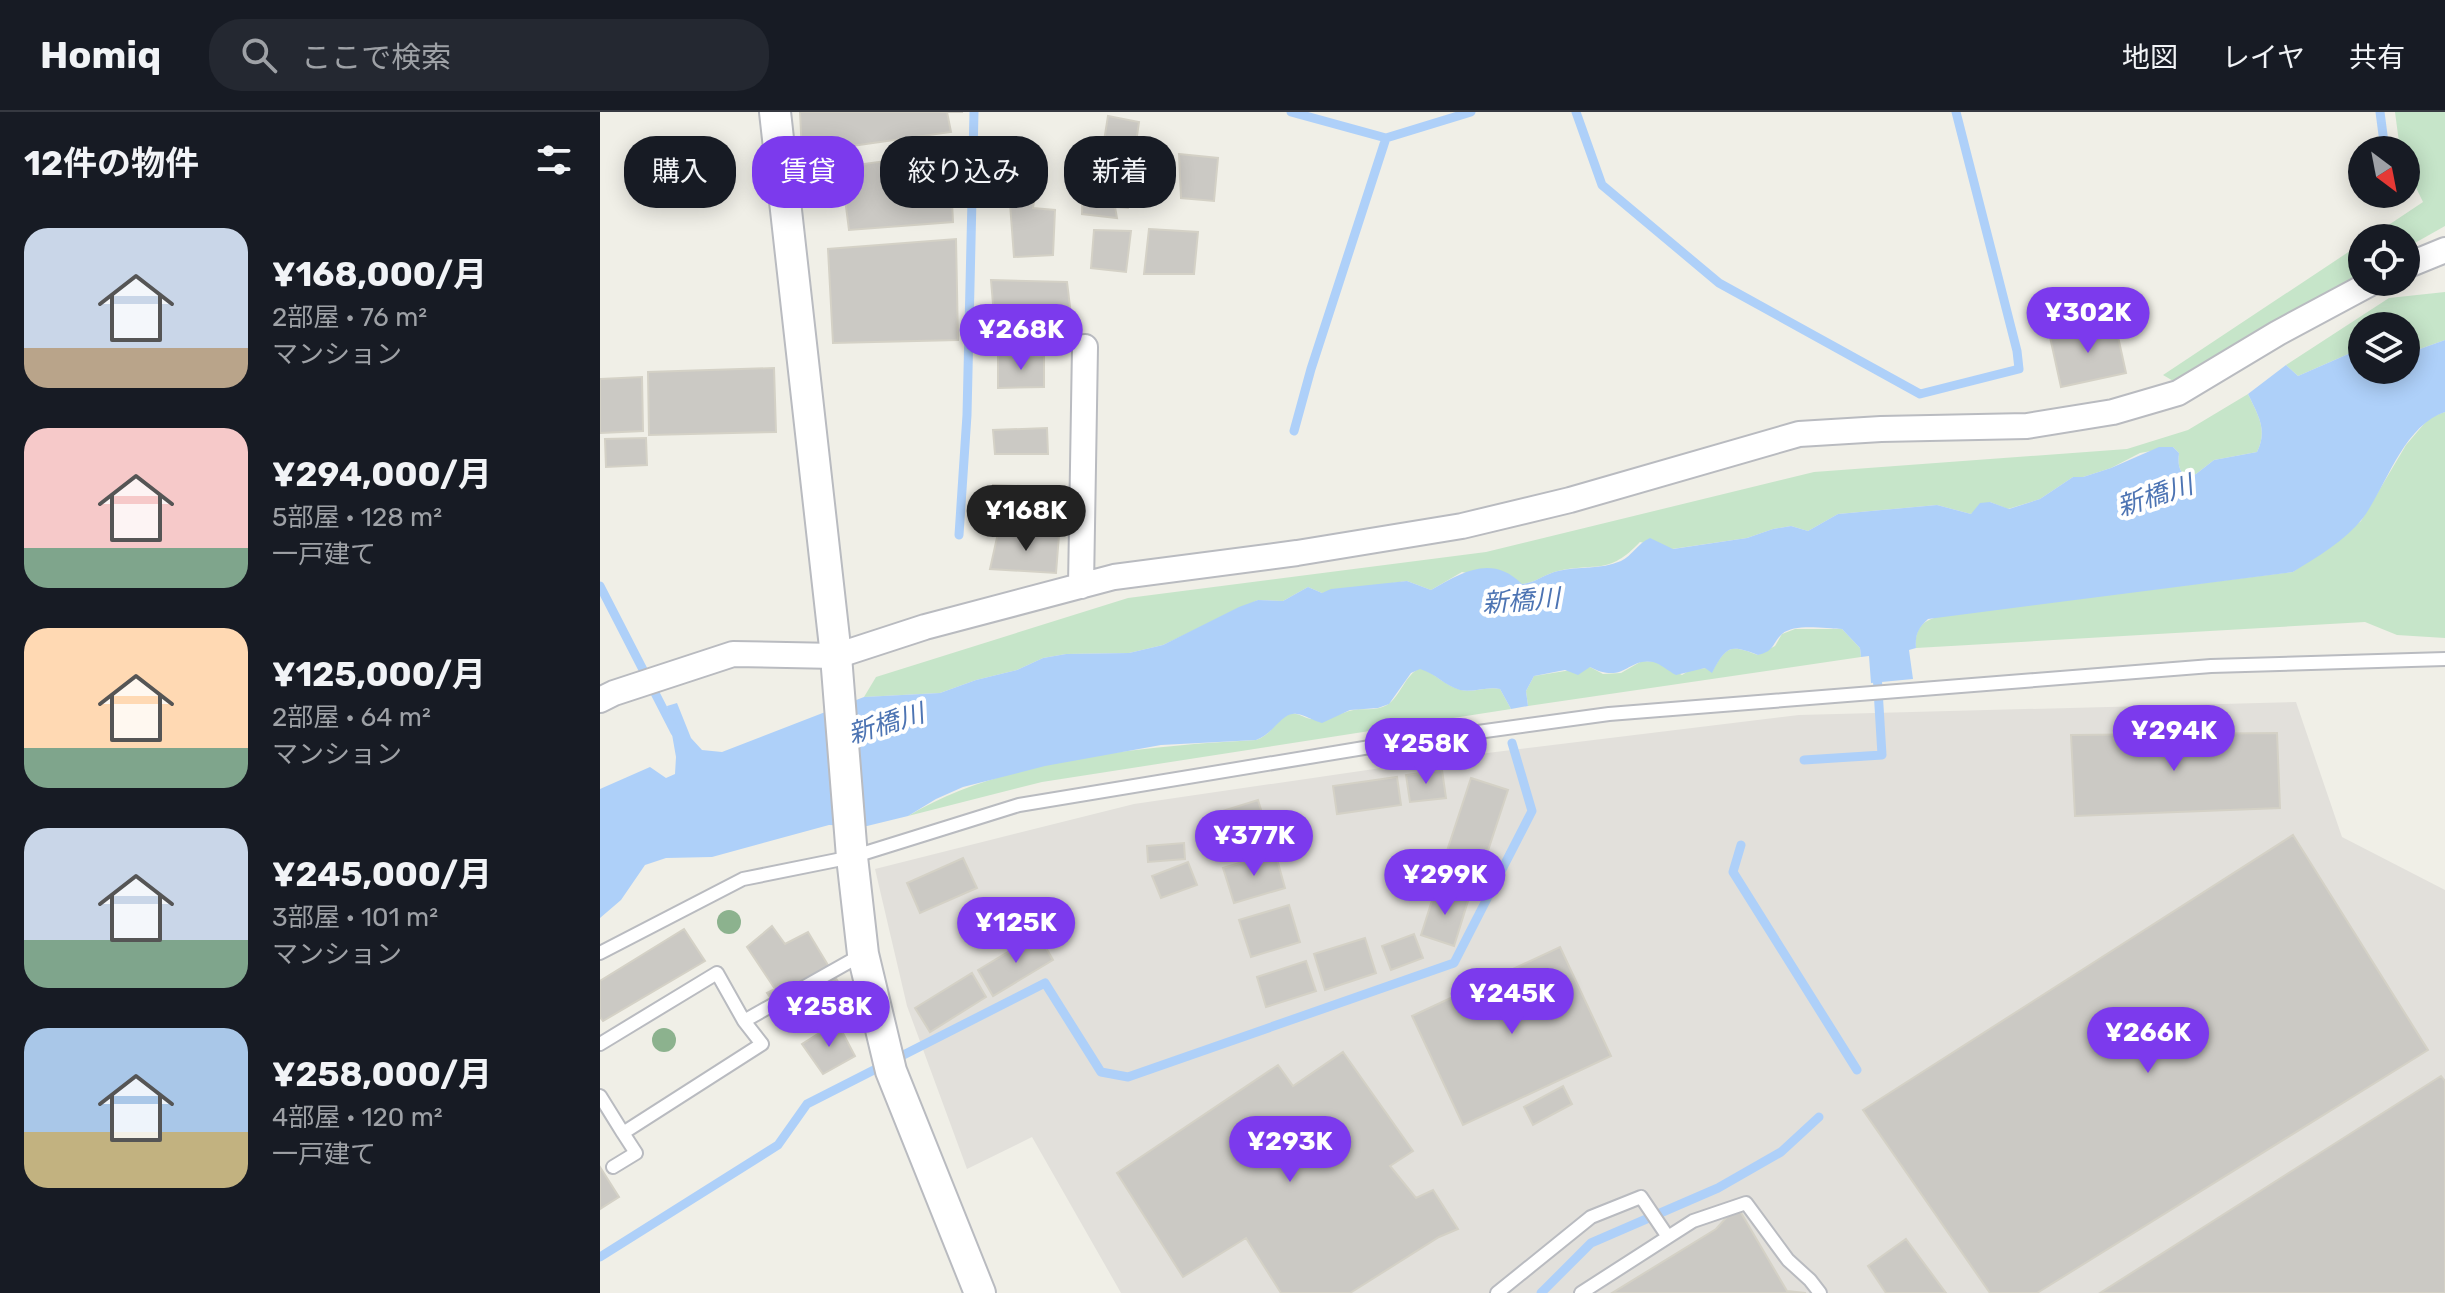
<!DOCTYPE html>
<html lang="ja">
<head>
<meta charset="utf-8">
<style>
	:root { --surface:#171b24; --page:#242831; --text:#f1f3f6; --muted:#9ea1a6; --line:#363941; --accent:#7c3aed }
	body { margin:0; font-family:Rubik,"Noto Sans JP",sans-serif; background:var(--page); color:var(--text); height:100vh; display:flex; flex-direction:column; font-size:30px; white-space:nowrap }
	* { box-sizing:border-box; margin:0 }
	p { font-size:26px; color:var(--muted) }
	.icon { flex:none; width:44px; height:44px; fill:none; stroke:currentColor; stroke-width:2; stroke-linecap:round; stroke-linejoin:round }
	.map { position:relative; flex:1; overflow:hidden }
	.panel { display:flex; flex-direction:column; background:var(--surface); width:600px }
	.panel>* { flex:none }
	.hud { position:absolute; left:24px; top:24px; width:760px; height:72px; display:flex; gap:16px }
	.needle { width:52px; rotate:148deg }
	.fabs { position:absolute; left:1748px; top:24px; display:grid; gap:16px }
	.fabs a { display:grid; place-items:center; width:72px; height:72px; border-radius:50%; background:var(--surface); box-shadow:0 4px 20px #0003; font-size:40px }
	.price { position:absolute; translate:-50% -68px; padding:0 18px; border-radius:28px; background:var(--accent); color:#fff; font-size:26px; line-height:52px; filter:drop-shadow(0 2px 4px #0008) }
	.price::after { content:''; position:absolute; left:50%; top:48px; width:24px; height:18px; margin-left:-12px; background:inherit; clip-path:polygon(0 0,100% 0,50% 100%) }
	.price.selected { background:#222; color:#fff }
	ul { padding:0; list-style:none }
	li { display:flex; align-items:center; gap:24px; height:200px; padding:0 24px }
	li span { display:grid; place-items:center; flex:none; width:224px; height:160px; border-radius:24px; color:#555 }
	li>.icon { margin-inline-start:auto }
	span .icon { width:96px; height:96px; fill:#fffc; stroke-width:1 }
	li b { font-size:34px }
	h2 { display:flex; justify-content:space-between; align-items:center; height:96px; padding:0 24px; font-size:34px }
	.chip { padding:0 28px; border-radius:32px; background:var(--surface); box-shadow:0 4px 20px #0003; font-size:28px; line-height:72px }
	.chip.selected { background:var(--accent); color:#fff }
	header { display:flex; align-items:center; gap:48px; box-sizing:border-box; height:112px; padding:0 40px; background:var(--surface); border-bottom:2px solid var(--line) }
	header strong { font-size:38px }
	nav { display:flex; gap:44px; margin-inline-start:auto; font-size:28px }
	.search { width:560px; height:72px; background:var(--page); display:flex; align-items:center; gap:20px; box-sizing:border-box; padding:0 28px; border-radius:32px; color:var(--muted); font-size:30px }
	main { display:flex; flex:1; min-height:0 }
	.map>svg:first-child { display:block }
</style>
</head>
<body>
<header>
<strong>Homiq</strong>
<div class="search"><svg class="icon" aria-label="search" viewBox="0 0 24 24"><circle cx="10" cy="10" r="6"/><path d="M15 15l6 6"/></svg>ここで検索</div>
<nav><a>地図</a><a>レイヤ</a><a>共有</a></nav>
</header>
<main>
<section class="panel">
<h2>12件の物件<svg class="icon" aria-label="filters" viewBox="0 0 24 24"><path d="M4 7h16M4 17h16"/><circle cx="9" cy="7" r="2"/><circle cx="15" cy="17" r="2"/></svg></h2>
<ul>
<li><span style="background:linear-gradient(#c9d6e8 75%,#b9a48a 0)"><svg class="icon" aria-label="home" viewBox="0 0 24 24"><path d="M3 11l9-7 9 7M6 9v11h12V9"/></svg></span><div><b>¥168,000/月</b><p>2部屋 · 76 m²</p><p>マンション</p></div></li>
<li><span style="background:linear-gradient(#f6c9c9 75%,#7fa58c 0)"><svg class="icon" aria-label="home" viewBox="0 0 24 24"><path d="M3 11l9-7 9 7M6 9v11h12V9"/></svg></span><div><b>¥294,000/月</b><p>5部屋 · 128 m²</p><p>一戸建て</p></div></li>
<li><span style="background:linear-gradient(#ffd9b3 75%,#7fa58c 0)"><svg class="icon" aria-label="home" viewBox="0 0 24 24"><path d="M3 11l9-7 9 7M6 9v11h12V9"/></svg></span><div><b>¥125,000/月</b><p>2部屋 · 64 m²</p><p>マンション</p></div></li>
<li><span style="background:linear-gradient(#c9d6e8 70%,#7fa58c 0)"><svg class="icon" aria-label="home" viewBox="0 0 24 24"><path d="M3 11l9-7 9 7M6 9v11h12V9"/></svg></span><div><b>¥245,000/月</b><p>3部屋 · 101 m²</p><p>マンション</p></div></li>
<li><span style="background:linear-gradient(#a9c7e8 65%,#c2b280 0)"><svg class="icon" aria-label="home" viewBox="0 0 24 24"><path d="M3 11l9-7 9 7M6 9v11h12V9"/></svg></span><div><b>¥258,000/月</b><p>4部屋 · 120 m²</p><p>一戸建て</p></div></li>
</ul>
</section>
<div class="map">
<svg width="1845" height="1181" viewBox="0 0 1845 1181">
	<rect width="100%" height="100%" fill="#f0efe7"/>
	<path fill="#e2e0db" d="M1696,590L1742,725L1845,778V1181H521L432,1025L367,1057L307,894L275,757L534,692L863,644L1199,603Z"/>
	<path fill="#c6e5c9" d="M1795,0H1845V114L1806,136V126H1769L1823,90L1806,55V38H1800Z
		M1762,131V162L1575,270L1563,263Z
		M1845,180V228L1817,238L1806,225V214H1762V236L1698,264L1686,253L1789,186Z
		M1648,282C1658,303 1668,318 1657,340L1614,348L1596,362L1587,365C1578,359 1578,351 1579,341L1573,335L1540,341L1511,356L1483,365H1473L1440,387L1408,397L1390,390L1371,402L1337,393L1238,402L1208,419L1191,414L1173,417L1147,426L1072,437L1040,430C1008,464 996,450 958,459C945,462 935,471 922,472L862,460L831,478L807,469L722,481L708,475L683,489L658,488L563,533L529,541L466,542L443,546L417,558L376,568L340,581L264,585L276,565L528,486L886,440L1214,360L1527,337L1588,318Z
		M1845,300V526L1797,523L1765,510L1316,536C1314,514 1325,507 1345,503L1693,460L1761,409L1806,333L1830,305Z
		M1195,517H1242L1260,536L1261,545L928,594L926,579L934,564L990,555L1003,562L1021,561L1042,549L1056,550L1082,563L1090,558L1106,556L1112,560C1126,534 1130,532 1158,543L1175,534L1182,522Z
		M820,556C835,561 845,574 861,578C873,581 887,574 900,577L911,597L442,670L308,704C403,647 546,634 656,628C673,622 676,606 690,602C699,600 705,607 713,607C728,608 736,603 749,599C761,595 776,600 787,593C801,584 804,564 820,556Z"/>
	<path fill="#aed0f9" d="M1806,225L1817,238L1845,228V300C1803,314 1787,373 1763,406C1745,429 1717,445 1693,460L1328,507C1318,516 1315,523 1316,536L1309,538L1313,567L1271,571L1269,544L1261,545L1260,536L1242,517C1226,517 1195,511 1182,522C1172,531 1175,539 1158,543C1130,532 1126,534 1112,561L1105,556L1076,563C1068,559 1061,552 1053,550C1028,545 1024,573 990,555L978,563L965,558L934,564L926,579L928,594L911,597L900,577C887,574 873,581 860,578C845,574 835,561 820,557L811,561L789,592L778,596L750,598L722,611C714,609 705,603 697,602C682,599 674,622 656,628L561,633L445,654L363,675L336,687L308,704L267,714L229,713L112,745L66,746L45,753L21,788L0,806V677L50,655L66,666L75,662L76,645L67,594L77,591L91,626L102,638L122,640L264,585L340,581L376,568L417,558L443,546L466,542L529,541L563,533L639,495L658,488L683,489L708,475L722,481L731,477L807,469L831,478C862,460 892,442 922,472C935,471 945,462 958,459C979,454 1000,458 1021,449C1032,444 1038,431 1050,426L1073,437L1147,426L1173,417L1191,414L1208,419L1238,402L1337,393L1371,402L1380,391L1390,390L1409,397L1440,387L1473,365H1483L1511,356L1559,335H1573L1579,341C1578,351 1578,359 1587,365L1596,362L1614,348L1657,340C1668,318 1658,303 1648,282L1686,253L1698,264L1762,236V258H1806Z"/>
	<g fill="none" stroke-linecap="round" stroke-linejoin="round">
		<path stroke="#aed0f9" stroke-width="9" d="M691,0L786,26L871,0
			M976,0L1002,73L1119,171L1320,282L1419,257L1417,239L1356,0
			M1780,0L1785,38
			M694,319L711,257L786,26
			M359,423L367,303L374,0
			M0,474L75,620
			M1204,648L1282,643L1277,561
			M1141,733L1133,760L1257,958
			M0,1145L178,1033L207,992L445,871L501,960L528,965L854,851L932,699L912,631
			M941,1181L991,1131L1118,1076L1181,1040L1219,1005"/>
	</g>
	<path fill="#cbc9c4" stroke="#d4d1c6" stroke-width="2" d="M200,0H363H347L351,20L202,41Z
		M508,4L539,10L533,52L501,48Z
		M361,39L363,65L351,69L353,110L249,118L241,55Z
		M579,42L618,46L614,89L581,86Z
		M483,69L535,74L528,96L515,95L517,106L482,102Z
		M436,76L433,96L455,98L453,143L414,145L409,78Z
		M549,117L598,120L594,162H544Z
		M494,118L531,119L526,160L491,156Z
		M356,127L358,228L233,231L228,137Z
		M391,168L467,170L471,203L448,206L449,218L395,216Z
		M1515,211L1526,261L1461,275L1450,225Z
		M398,243L444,244V275L398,276Z
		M174,256L176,320L49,323L48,260Z
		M42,265L43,319L0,321V267Z
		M447,316L448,342H395L393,318Z
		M46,326L47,353L6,355L5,327Z
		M393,373L446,375L448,405L393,403Z
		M398,421L459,423L456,461L390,457Z
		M1677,621L1680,696L1475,704L1471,623Z
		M842,658L846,686L810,690L806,663Z
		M797,665L801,693L737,702L733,674Z
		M871,666L908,678L876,775L839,763Z
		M658,688L669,724L621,739L610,703Z
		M1693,723L1828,938L1437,1181H1390L1263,998Z
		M584,731L585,747L548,750L547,734Z
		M675,740L685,776L634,791L623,756Z
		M363,746L377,776L320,801L307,771Z
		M588,750L597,773L561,786L552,764Z
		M836,776L869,786L854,834L821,823Z
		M689,793L700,830L651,845L639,808Z
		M172,814L185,832L208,820L246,883L197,914L189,896L181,901L167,881L175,877L147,835Z
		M84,817L105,849L3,909L0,905V869Z
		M438,822L453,848L393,884L378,858Z
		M814,822L823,846L791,858L782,834Z
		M765,826L776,861L725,878L714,842Z
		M960,835L1011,944L863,1013L812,904Z
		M706,849L716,879L666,895L657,865Z
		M372,861L386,885L330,920L315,896Z
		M237,910L255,944L223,962L202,932Z
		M743,940L813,1039L790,1054L816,1086L833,1078L858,1117L839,1125L750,1181H681L646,1126L583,1165L517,1061L678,953L693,974Z
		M1841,964L1845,969V1181H1500Z
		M963,974L972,992L933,1013L924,995Z
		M0,1055L19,1085L0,1097Z
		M1137,1094L1187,1179L1206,1181H1012L1116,1117Z
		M1306,1127L1346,1181H1286L1268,1154Z"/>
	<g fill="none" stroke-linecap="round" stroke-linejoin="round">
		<defs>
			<path id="service" d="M0,841L143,767L252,745L419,693L776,634L1009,602L1611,554L1845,547
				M0,932L117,861L144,909
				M0,984L23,1021L162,932L144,909L263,842
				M13,1055L36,1041L23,1021
				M897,1181L991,1105L1041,1085L1068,1125L1093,1109L1146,1091L1188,1148L1210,1168L1220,1181
				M981,1181L1068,1125"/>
			<path id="minor" d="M1806,154L1845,138
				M481,474L485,235
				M0,588L14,581L133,542L236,544L325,515L514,465L697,441L862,414L970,388L1199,322L1281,317L1427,314L1513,300L1578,281L1678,221L1773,170"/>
			<path id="tertiary" d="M175,0L236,544L252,745L263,842L291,959L380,1181"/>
		</defs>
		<use href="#service" stroke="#b9bbc0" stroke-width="16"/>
		<use href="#minor" stroke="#b9bbc0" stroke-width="28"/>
		<use href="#tertiary" stroke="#b9bbc0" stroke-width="34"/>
		<use href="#service" stroke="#fff" stroke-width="12"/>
		<use href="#minor" stroke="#fff" stroke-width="24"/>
		<use href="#tertiary" stroke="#fff" stroke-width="30"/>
	</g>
	<g fill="#8cb28e">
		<circle cx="129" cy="810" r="12"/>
		<circle cx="64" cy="928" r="12"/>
	</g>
	<g text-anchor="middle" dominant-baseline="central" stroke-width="8" stroke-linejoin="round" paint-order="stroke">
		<g font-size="26" font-style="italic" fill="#4d74b3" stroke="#fff">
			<text transform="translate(1555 384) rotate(-18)">新橋川</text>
			<text transform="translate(921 489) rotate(-4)">新橋川</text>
			<text transform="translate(286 612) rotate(-17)">新橋川</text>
		</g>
	</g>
</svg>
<div class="fabs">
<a><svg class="needle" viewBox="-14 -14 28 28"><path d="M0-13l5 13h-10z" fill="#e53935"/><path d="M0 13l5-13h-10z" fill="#9ea1a6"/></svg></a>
<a><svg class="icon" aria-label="locate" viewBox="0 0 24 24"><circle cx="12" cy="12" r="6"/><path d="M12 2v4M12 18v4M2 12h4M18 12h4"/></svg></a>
<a><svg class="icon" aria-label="layers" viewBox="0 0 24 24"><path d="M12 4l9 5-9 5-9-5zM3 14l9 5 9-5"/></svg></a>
</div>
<b class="price" style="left:1488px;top:243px">¥302K</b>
<b class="price" style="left:421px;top:260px">¥268K</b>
<b class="price selected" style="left:426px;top:441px">¥168K</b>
<b class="price" style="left:1574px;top:661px">¥294K</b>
<b class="price" style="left:826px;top:674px">¥258K</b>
<b class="price" style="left:654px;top:766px">¥377K</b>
<b class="price" style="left:845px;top:805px">¥299K</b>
<b class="price" style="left:416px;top:853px">¥125K</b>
<b class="price" style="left:912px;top:924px">¥245K</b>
<b class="price" style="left:229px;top:937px">¥258K</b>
<b class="price" style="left:1548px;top:963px">¥266K</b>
<b class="price" style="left:690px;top:1072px">¥293K</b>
<div class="hud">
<a class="chip">購入</a>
<a class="chip selected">賃貸</a>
<a class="chip">絞り込み</a>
<a class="chip">新着</a>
</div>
</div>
</main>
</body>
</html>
